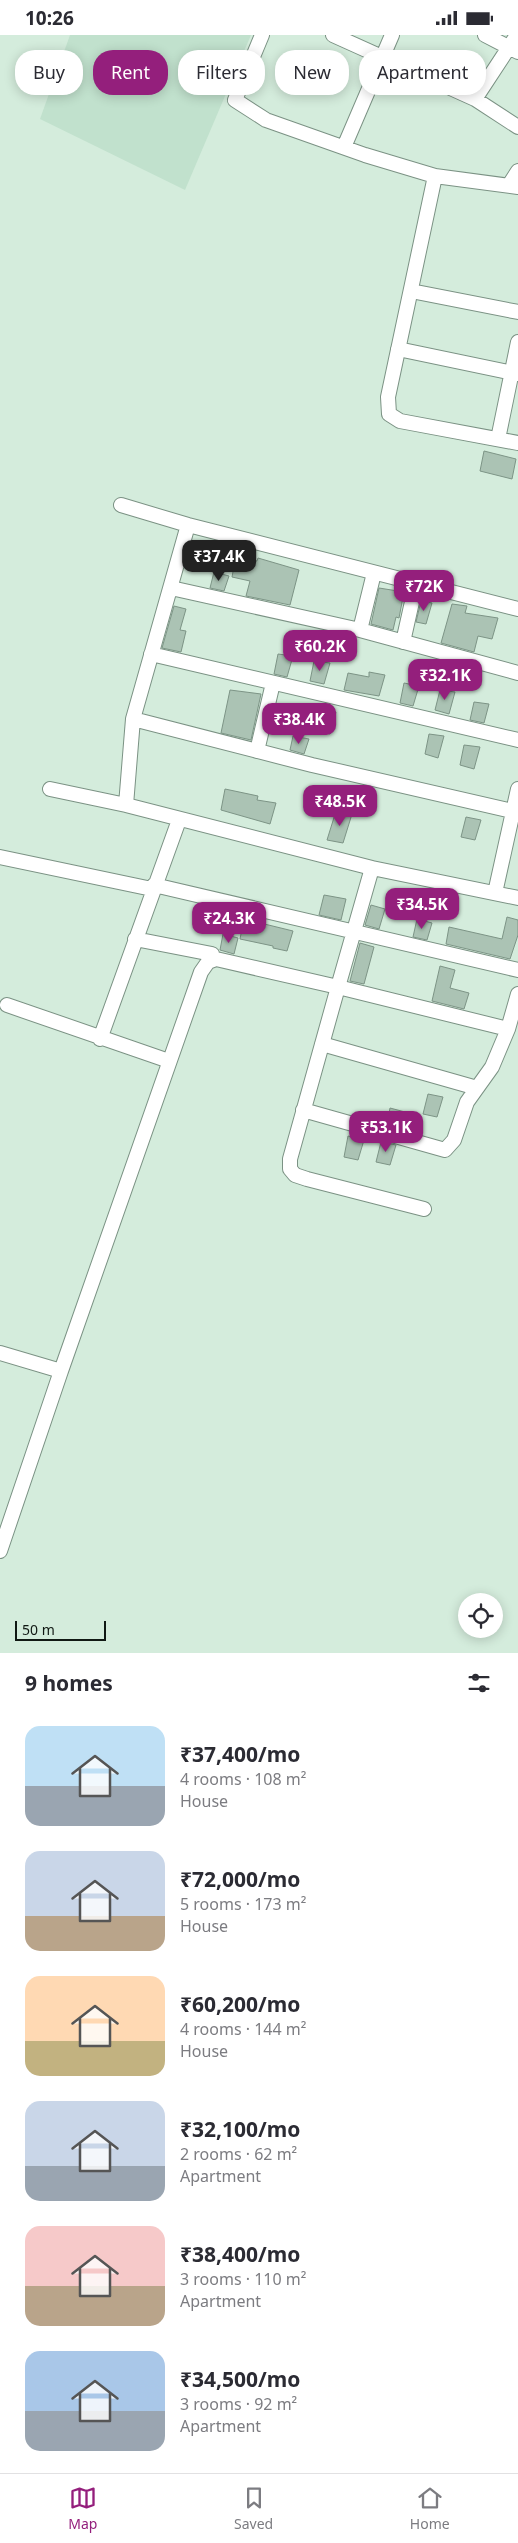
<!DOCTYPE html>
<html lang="en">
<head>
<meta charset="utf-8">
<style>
	:root { --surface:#fff; --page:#f7f7f7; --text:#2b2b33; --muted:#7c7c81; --line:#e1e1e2; --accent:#941f7c }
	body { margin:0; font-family:"Noto Sans",sans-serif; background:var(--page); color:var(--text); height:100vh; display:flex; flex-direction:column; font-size:19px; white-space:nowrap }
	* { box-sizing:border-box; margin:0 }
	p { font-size:16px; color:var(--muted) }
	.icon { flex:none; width:28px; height:28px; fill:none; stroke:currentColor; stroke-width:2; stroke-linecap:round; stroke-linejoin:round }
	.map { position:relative; height:1618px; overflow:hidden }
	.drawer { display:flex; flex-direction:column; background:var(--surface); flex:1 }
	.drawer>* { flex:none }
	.guide { position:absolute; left:15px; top:15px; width:489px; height:45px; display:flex; gap:10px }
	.buttons { position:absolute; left:458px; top:1558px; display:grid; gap:10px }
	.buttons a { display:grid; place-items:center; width:45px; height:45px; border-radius:50%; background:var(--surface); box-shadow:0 2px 12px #0003; font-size:25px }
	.scale { position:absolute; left:15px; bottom:12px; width:91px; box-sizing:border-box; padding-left:5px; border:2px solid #101813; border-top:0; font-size:14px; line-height:18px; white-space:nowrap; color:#101813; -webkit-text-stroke:4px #d4ecdc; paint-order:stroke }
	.price { position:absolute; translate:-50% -42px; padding:0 11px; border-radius:10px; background:var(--accent); color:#fff; font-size:16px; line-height:32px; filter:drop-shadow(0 1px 2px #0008) }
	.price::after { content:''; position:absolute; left:50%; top:30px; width:15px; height:11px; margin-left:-8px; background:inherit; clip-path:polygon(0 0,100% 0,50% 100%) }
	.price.on { background:#222; color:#fff }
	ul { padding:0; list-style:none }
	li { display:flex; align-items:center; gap:15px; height:125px; padding:0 25px }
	li span { display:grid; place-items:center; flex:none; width:140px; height:100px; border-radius:15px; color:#555 }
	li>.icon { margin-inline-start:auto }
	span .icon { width:60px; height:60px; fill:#fffc; stroke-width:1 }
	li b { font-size:21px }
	h2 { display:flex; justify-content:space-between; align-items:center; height:60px; padding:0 25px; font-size:21px }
	.chip { padding:0 18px; border-radius:20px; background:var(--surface); box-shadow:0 2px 12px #0003; font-size:18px; line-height:45px }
	.chip.on { background:var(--accent); color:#fff }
	.status { display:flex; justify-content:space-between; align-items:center; height:35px; padding:0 25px; background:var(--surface); direction:ltr }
	.status svg { height:14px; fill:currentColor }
	.tab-bar { display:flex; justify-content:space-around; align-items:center; height:70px; border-top:1px solid var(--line); background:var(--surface); font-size:14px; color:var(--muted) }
	.tab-bar a { display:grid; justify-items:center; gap:2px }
	.tab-bar .on { color:var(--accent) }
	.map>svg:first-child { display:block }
</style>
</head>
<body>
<div class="status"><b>10:26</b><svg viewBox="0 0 49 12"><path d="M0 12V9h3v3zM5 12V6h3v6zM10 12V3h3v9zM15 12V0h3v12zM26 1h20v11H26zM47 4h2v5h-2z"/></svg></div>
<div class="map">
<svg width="518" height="1618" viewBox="0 0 518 1618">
	<rect width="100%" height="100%" fill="#d4ecdc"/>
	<path fill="#c1e1cd" d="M70,0H251L185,155L40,84Z"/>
	<path fill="#abc3b4" stroke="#7d9486" d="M484,416L516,424L512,444L480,436Z
		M192,506L204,509L199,529L187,526Z
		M236,521L257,526L258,523L299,535L290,570L246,561L250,546L232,542Z
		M214,537L229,541L224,556L210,553Z
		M379,553L404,557L399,583L396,582L393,595L371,589Z
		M421,566L432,568L426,589L416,587Z
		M452,569L467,571L465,578L498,583L492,604L478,601L474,617L441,608Z
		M174,571L186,574L180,595L186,596L181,617L162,613Z
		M278,619L293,621L287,642L274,639Z
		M314,626L330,628L324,649L310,646Z
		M369,637L385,640L379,661L344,655L348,638L369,642Z
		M404,648L419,651L413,671L400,668Z
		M230,655L261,659L251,705L221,698Z
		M440,655L455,657L449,679L435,675Z
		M474,667L489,669L484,688L470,685Z
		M320,675L336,677L330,699L316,695Z
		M429,699L444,701L438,723L425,719Z
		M293,701L309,704L304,719L290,715Z
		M464,710L480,712L474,734L460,730Z
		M225,754L258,761L257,765L276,768L270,789L221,775Z
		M336,776L352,779L343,808L327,805Z
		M466,782L481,785L475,805L461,802Z
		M324,860L346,864L341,885L319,880Z
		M371,870L385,874L379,894L365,890Z
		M507,882L518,885V900L510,924L446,909L449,892L502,904Z
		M244,884L293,896L287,916L273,913V911L240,904Z
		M417,884L432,888L427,905L413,902Z
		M223,899L238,903L234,919L220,915Z
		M360,908L374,912L364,949L350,946Z
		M440,931L455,935L450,953L469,958L464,974L432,966Z
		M428,1059L443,1062L437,1082L423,1079Z
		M390,1073L405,1077L401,1093L387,1089Z
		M348,1101L364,1105L358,1125L344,1122Z
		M381,1107L396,1110L390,1130L376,1127Z"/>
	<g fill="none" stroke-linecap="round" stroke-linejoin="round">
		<defs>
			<path id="minor" d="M262,0L235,65L266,85L365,120L435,141L518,152
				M333,0L475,64L518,92
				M485,0L518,17
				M475,64L517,0
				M344,112L392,0
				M435,141L388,362L389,379L400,386L518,408
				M509,150L518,136
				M411,256L518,277
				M398,314L518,339
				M498,404L518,307
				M121,470L188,490L518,574
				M188,490L133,684L126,770L372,833
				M171,553L360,595L518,638
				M360,595L374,538
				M403,607L416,549
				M151,619L518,705
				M133,684L312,730L512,776
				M257,716L273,648
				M50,754L126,770
				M0,822L152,854L154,850L518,935
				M495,858L518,754
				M135,904L212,919
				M7,970L169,1026
				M100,1004L179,785
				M322,1009L477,1053
				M303,1075L445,1115L454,1105L467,1067L492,1032L508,994L518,959
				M424,1174L307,1144L295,1140L290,1134V1124L338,952L508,994
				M0,1318L61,1336L201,937L208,927L216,924L338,952L372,833L518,863
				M0,1516L61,1336"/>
		</defs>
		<use href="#minor" stroke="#7b9284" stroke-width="16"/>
		<use href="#minor" stroke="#fff" stroke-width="14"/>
	</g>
</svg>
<div class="buttons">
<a><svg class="icon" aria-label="locate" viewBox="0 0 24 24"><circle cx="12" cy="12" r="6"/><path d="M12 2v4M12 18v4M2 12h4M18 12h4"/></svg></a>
</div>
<div class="scale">50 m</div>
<b class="price on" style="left:219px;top:547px">₹37.4K</b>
<b class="price" style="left:424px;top:577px">₹72K</b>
<b class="price" style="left:320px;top:637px">₹60.2K</b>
<b class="price" style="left:445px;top:666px">₹32.1K</b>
<b class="price" style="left:299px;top:710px">₹38.4K</b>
<b class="price" style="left:340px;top:792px">₹48.5K</b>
<b class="price" style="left:422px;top:895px">₹34.5K</b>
<b class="price" style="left:229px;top:909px">₹24.3K</b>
<b class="price" style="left:386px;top:1118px">₹53.1K</b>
<div class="guide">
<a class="chip">Buy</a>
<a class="chip on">Rent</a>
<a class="chip">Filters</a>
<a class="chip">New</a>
<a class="chip">Apartment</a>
</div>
</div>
<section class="drawer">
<h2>9 homes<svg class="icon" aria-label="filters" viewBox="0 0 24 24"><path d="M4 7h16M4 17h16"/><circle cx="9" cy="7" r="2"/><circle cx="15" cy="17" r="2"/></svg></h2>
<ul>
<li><span style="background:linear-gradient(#bfe0f5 60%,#9aa5b1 0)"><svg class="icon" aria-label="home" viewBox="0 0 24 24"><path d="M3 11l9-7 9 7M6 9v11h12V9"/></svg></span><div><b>₹37,400/mo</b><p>4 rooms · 108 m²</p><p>House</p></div></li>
<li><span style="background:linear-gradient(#c9d6e8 65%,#b9a48a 0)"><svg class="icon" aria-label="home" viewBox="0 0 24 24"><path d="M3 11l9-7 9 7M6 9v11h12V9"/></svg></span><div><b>₹72,000/mo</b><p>5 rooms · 173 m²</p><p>House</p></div></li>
<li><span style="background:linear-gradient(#ffd9b3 65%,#c2b280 0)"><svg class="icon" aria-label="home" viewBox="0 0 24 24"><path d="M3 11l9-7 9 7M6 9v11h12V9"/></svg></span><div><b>₹60,200/mo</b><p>4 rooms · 144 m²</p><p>House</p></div></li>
<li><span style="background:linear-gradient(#c9d6e8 65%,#9aa5b1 0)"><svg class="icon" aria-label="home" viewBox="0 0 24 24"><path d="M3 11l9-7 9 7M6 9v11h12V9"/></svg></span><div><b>₹32,100/mo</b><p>2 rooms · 62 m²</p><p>Apartment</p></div></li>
<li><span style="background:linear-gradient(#f6c9c9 60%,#b9a48a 0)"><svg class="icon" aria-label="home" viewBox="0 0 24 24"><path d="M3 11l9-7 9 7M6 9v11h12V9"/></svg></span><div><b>₹38,400/mo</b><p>3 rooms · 110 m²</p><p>Apartment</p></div></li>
<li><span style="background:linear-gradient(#a9c7e8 60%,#9aa5b1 0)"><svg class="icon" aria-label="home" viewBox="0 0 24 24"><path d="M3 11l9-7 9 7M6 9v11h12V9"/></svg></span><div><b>₹34,500/mo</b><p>3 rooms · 92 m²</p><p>Apartment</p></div></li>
</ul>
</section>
<nav class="tab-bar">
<a class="on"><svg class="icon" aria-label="map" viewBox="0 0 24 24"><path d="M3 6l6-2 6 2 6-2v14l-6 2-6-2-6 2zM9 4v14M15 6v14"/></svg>Map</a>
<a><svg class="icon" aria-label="saved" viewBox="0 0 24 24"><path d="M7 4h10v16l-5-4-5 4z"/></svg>Saved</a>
<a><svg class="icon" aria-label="home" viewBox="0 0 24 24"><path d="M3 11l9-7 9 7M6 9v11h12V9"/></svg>Home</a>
</nav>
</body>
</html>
